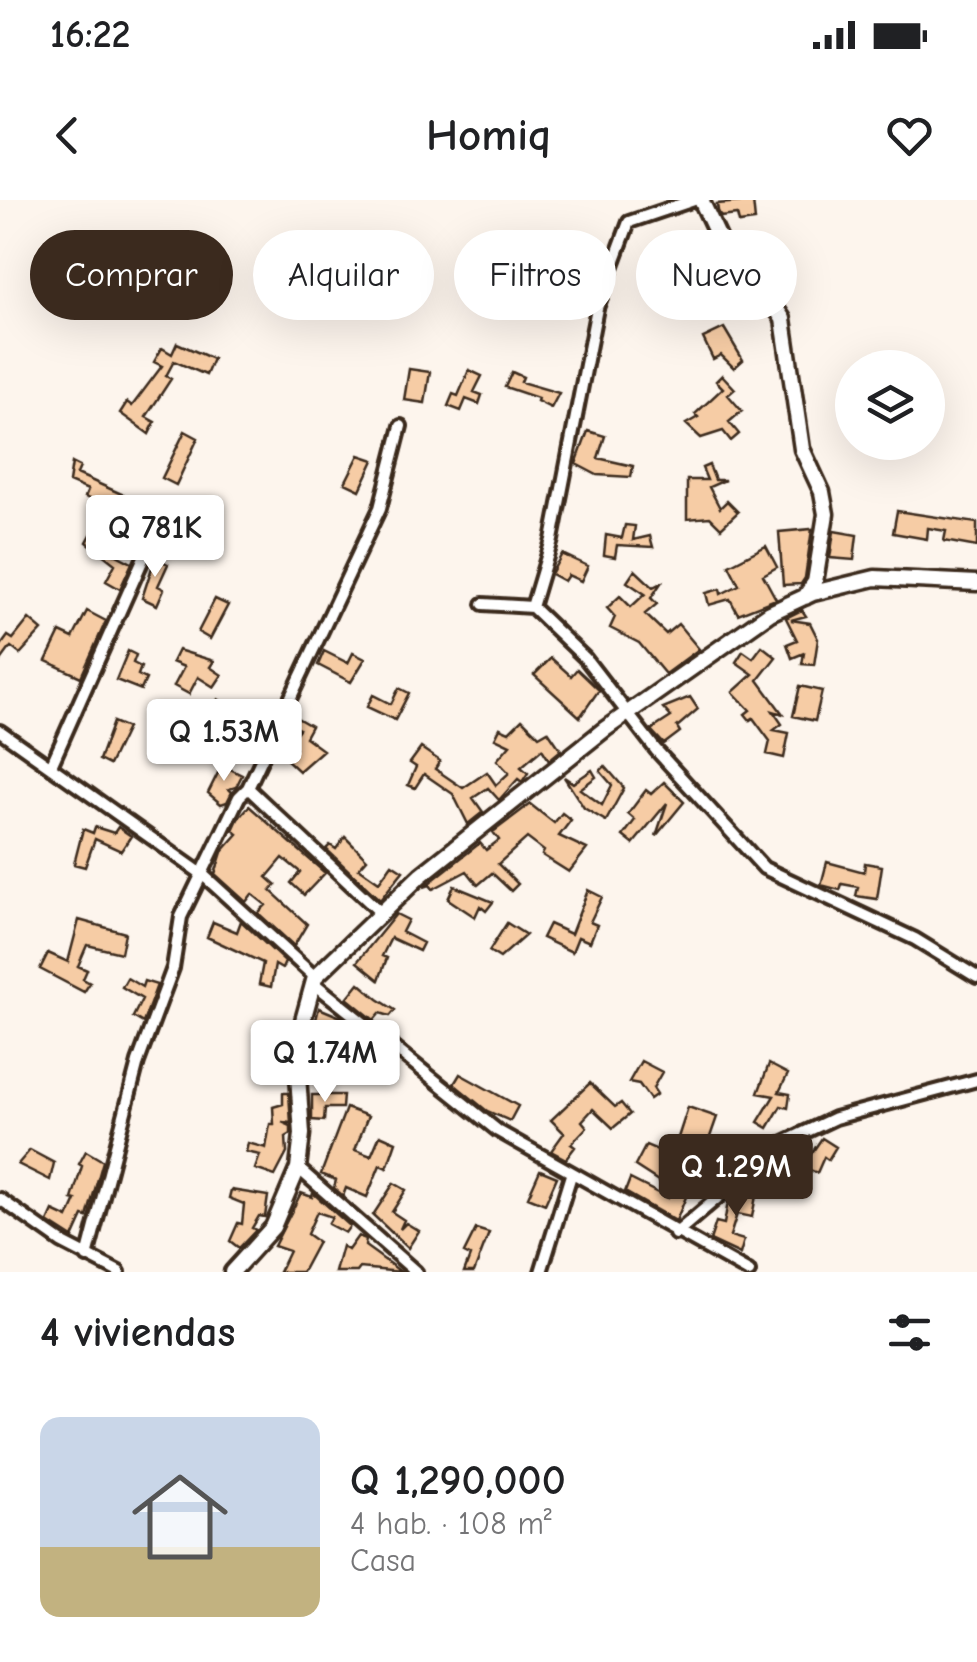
<!DOCTYPE html>
<html lang="es">
<head>
<meta charset="utf-8">
<style>
	:root { --surface:#fff; --page:#f2f2f2; --text:#202124; --muted:#757577; --accent:#3b2a1e }
	body { margin:0; font-family:"Comic Neue",sans-serif; background:var(--page); color:var(--text); height:100vh; display:flex; flex-direction:column; font-size:38px; white-space:nowrap }
	* { box-sizing:border-box; margin:0 }
	p { font-size:32px; color:var(--muted) }
	.icon { flex:none; width:55px; height:55px; fill:none; stroke:currentColor; stroke-width:2; stroke-linecap:round; stroke-linejoin:round }
	.map { position:relative; height:1072px; overflow:hidden }
	.side { display:flex; flex-direction:column; background:var(--surface); flex:1 }
	.side>* { flex:none }
	.banner { position:absolute; left:30px; top:30px; width:918px; height:90px; display:flex; gap:20px }
	.tools { position:absolute; left:835px; top:150px; display:grid; gap:20px }
	.tools a { display:grid; place-items:center; width:110px; height:110px; border-radius:50%; background:var(--surface); box-shadow:0 10px 40px #0002; font-size:50px }
	.price { position:absolute; translate:-50% -85px; padding:0 22px; border-radius:10px; background:#fff; color:#222; font-size:32px; line-height:65px; filter:drop-shadow(0 2px 5px #0008) }
	.price::after { content:''; position:absolute; left:50%; top:60px; width:30px; height:22px; margin-left:-15px; background:inherit; clip-path:polygon(0 0,100% 0,50% 100%) }
	.price.active { background:var(--accent); color:#fff }
	ul { padding:0; list-style:none }
	li { display:flex; align-items:center; gap:30px; height:250px; padding:0 40px }
	li span { display:grid; place-items:center; flex:none; width:280px; height:200px; border-radius:20px; color:#555 }
	li>.icon { margin-inline-start:auto }
	span .icon { width:120px; height:120px; fill:#fffc; stroke-width:1 }
	li b { font-size:42px }
	h2 { display:flex; justify-content:space-between; align-items:center; height:120px; padding:0 40px; font-size:42px }
	.tag { padding:0 35px; border-radius:45px; background:var(--surface); box-shadow:0 10px 40px #0002; font-size:35px; line-height:90px }
	.tag.active { background:var(--accent); color:#fff }
	.status { display:flex; justify-content:space-between; align-items:center; height:70px; padding:0 50px; background:var(--surface); direction:ltr }
	.status svg { height:28px; fill:currentColor }
	header { display:flex; justify-content:space-between; align-items:center; height:130px; padding:0 40px; background:var(--surface); font-size:45px; font-weight:700 }
	.map>svg:first-child { display:block }
</style>
</head>
<body>
<div class="status"><b>16:22</b><svg viewBox="0 0 49 12"><path d="M0 12V9h3v3zM5 12V6h3v6zM10 12V3h3v9zM15 12V0h3v12zM26 1h20v11H26zM47 4h2v5h-2z"/></svg></div>
<header><svg class="icon" aria-label="back" viewBox="0 0 24 24"><path d="M15 5l-7 7 7 7"/></svg>Homiq<svg class="icon" aria-label="heart" viewBox="0 0 24 24"><path d="M12 20l-8-8c-3-5 5-10 8-4 3-6 11-1 8 4z"/></svg></header>
<div class="map">
<svg width="977" height="1072" viewBox="0 0 977 1072">
	<rect width="100%" height="100%" fill="#fdf5ed"/>
	<filter id="ink" filterUnits="userSpaceOnUse"><feTurbulence type="fractalNoise" baseFrequency=".01" numOctaves="2"/><feDisplacementMap in="SourceGraphic" scale="20" xChannelSelector="R" yChannelSelector="G"/><feConvolveMatrix kernelMatrix="1 2 1 2 8 2 1 2 1" color-interpolation-filters="sRGB"/></filter>
	<g filter="url(#ink)">
		<path fill="#f6cca5" stroke="#3b2a1e" stroke-width="2.5" d="M753,1L755,21L739,23L737,15L721,17L718,11L717,4Z
			M724,128L743,160L734,168L721,155L713,159L703,138Z
			M177,143L213,159L206,175L174,161L166,176L171,179L146,217L155,222L149,234L120,213L127,202L132,206L162,166L154,162L162,148L172,154Z
			M409,169L430,172L425,203L404,200Z
			M469,170L482,176L474,192L482,195L479,204L466,199L461,211L448,206L453,194L458,196Z
			M512,172L523,177L521,182L559,193L551,208L537,201L538,198L505,187Z
			M722,175L735,189L728,195L742,211L729,222L739,234L731,241L723,231L701,238L686,224L698,217L695,214L723,188L716,181Z
			M185,231L198,238L176,285L162,278Z
			M588,231L605,236L598,258L633,266L631,277L597,275L576,264Z
			M359,255L374,260L360,290L345,283Z
			M72,263L80,267L77,274L126,296L124,301L151,315L145,327L136,322L115,354L132,363L120,389L106,381L115,364L87,342L92,333L108,341L122,315L85,297L88,290L69,282Z
			M709,265L715,280H725L709,287L720,308L727,301L738,312L721,328L710,317L687,319V280H707L702,268Z
			M897,311L977,323V347L944,341L946,331L928,328L927,339L893,333Z
			M625,325L635,326L633,340L650,336L653,347L617,345L615,357L604,355L606,335L622,338Z
			M812,329L805,378L801,384L783,385L779,332Z
			M834,331L857,335L854,360L830,358Z
			M159,346L164,348L158,359L168,364L158,386L164,389L157,405L142,398Z
			M766,346L777,367L763,375L776,399L738,414L730,399L709,405L706,393L720,389L721,394L739,385L729,365Z
			M562,354L588,366L581,381L568,375L564,381L551,374Z
			M635,370L653,387L661,383L651,398L657,404L645,414L666,434L678,424L699,449L665,474L639,443L610,428L615,417L607,408L620,396L631,407L645,394L627,382Z
			M215,399L228,405L210,439L198,432Z
			M802,410L806,416L791,420L810,423L818,439L814,465L802,464L804,453L792,458L787,444L797,440L786,418Z
			M87,411L106,421L81,477L46,461L60,432L73,438Z
			M29,419L42,430L20,454L11,447L0,462V447L8,436L13,439Z
			M762,446L776,457L758,480L783,514L773,511L782,524L774,530L789,533L784,558L767,554L770,541L753,518L750,520L745,514L750,510L733,492L753,474L736,462L743,451L753,458Z
			M178,450L214,461L210,467L222,475L214,487L198,477L189,494L174,486L184,467L172,462Z
			M128,451L136,455L133,463L141,467L138,475L146,479L141,490L116,480Z
			M324,451L348,463L353,453L365,459L351,482L318,465Z
			M551,458L571,476L577,469L599,490L580,517L534,475Z
			M800,486L822,491L815,521L793,516Z
			M399,488L409,493L395,520L367,507L373,495L391,504Z
			M690,497L698,509L677,527L680,532L664,544L651,530L671,517L663,508Z
			M218,499L265,530L257,546L222,528L217,539L200,530Z
			M292,515L311,526L305,537L323,550L299,571L286,559L296,548L289,542L299,529L288,524Z
			M522,519L539,536L548,531L561,550L549,560L542,549L521,567L528,573L522,582L518,579L499,600L488,588L473,598L483,612L468,624L453,594L424,574L415,588L408,585L416,567L410,563L421,548L440,561L435,569L463,588L487,572L496,585L509,573L497,560L510,545L495,538L500,528L509,532Z
			M113,522L127,528L109,565L99,560Z
			M222,565L242,575L236,587L229,589L232,592L227,602L221,604L208,593Z
			M605,566L624,588L606,621L584,608L564,577L573,583L592,570L596,577L580,589L602,605L612,585L600,571Z
			M664,582L684,602L656,636L667,603L633,644L623,636L635,620L628,614L646,590L651,594Z
			M530,604L554,623L562,613L571,620L559,636L587,649L569,672L542,655L544,651L527,638L498,664L518,684L511,691L492,673L478,685L467,671L433,689L430,685L424,687L480,643L486,650L499,640L493,632Z
			M249,606L325,673L304,695L291,683L300,672L283,658L267,677L276,685L271,691L307,724L294,746L258,713L266,705L252,694L246,702L215,674L222,652L238,634L233,630L238,619Z
			M95,627L114,633L118,627L131,636L121,651L95,639L85,667L74,664L83,629L93,633Z
			M345,637L367,659L359,668L379,682L392,664L403,671L380,700L326,649L330,645L336,649Z
			M827,662L864,672L865,663L882,666L877,699L856,696L858,687L842,684L840,690L821,685Z
			M454,686L493,702L486,711L480,706L475,717L448,699Z
			M588,690L602,697L590,722L597,725L590,742L578,737L572,752L542,738L549,724L571,734Z
			M396,714L408,720L402,732L423,743L419,751L391,738L382,756L387,758L379,780L357,762Z
			M79,720L125,733L121,753L87,745L78,766L87,770L83,779L90,783L84,792L40,769L48,753L68,762Z
			M241,721L285,762L282,769L275,765L271,787L259,784L263,763L207,737L213,722L237,732Z
			M507,723L526,735L500,758L489,751Z
			M127,778L142,787L144,781L157,785L143,823L133,817L142,799L122,787Z
			M359,783L378,799L395,810L390,816L380,813L374,820L347,798Z
			M319,808L343,818L333,845L326,843L320,877L310,875L314,852L308,851Z
			M641,861L662,872L653,888L657,894L650,899L639,884L629,882Z
			M769,864L788,874L779,892L790,894L788,908L781,906L768,928L758,922L774,896L758,893Z
			M460,874L518,906L510,921L487,911L454,884Z
			M590,883L615,907L621,903L630,914L613,928L593,909L582,921L587,927L571,944L575,947L566,959L551,951L564,933L551,920Z
			M283,893H289L291,923L282,922L291,926V934L286,937L287,953L275,976L255,969L260,955L246,952L248,943L266,948L270,924H274L273,907L283,904Z
			M312,895H343L342,908H325L324,921L312,920Z
			M688,907L717,917L710,937L730,945L727,952L708,944L676,1021L625,992L630,979L668,998L672,990L635,966L646,945L672,956Z
			M346,908L368,916L355,950L371,956L380,935L396,942L387,968L380,965L367,997L346,988L343,996L334,988L336,980L321,974Z
			M822,938L836,947L828,960L824,957L817,973L802,967Z
			M30,950L54,963L50,980L18,964Z
			M86,951L103,961L87,1017L83,1016L73,1038L48,1022L53,1011L68,1018L76,1000L72,999L82,966L79,964Z
			M540,970L557,977L545,1004L528,997Z
			M753,979L759,980L752,1017L737,1014L730,1036L744,1040L740,1054L710,1040L716,1022L724,1024L728,1002L742,1004L746,985Z
			M394,983L406,990L392,1012L404,1020L400,1029L406,1023L419,1031L408,1048L373,1015Z
			M231,990L268,996L265,1017L259,1016L252,1028L256,1030L239,1048L230,1041L238,1023L242,1024L244,1004L229,998Z
			M301,993L312,997L313,993L350,1026L345,1033L328,1024L332,1017L317,1012L307,1034L318,1042L302,1072H279L289,1051L274,1046Z
			M476,1029L489,1033L474,1072H464L470,1056L464,1053Z
			M358,1036L366,1039L365,1046L401,1072L360,1068L357,1072H335L342,1046L348,1050Z"/>
		<g fill="none" stroke-linecap="round" stroke-linejoin="round">
			<defs>
				<path id="street" d="M483,404L532,407L585,458L656,550L764,668L915,739L977,777
					M532,407L552,340L597,108L629,22L694,0
					M0,531L202,674L315,777
					M51,566L156,330
					M248,588L381,713
					M316,785L498,931L749,1072
					M298,968L416,1072
					M0,999L61,1042L119,1072
					M675,1034L782,943L835,918L977,880
					M87,1057L138,862L173,768L181,717L239,597L248,588L380,308L401,226
					M541,1072L571,975"/>
				<path id="secondary" d="M701,0L725,51L763,89L783,119L802,249L822,292L826,314L815,382L805,397
					M232,1072L273,1027L298,968L302,934L296,846L315,777L421,675L605,529L770,413L813,393L875,378L977,383"/>
			</defs>
			<use href="#street" stroke="#3b2a1e" stroke-width="18"/>
			<use href="#secondary" stroke="#3b2a1e" stroke-width="21"/>
			<use href="#street" stroke="#fff" stroke-width="10"/>
			<use href="#secondary" stroke="#fff" stroke-width="14"/>
		</g>
	</g>
</svg>
<div class="tools">
<a><svg class="icon" aria-label="layers" viewBox="0 0 24 24"><path d="M12 4l9 5-9 5-9-5zM3 14l9 5 9-5"/></svg></a>
</div>
<b class="price" style="left:155px;top:380px">Q 781K</b>
<b class="price" style="left:224px;top:584px">Q 1.53M</b>
<b class="price" style="left:325px;top:905px">Q 1.74M</b>
<b class="price active" style="left:736px;top:1019px">Q 1.29M</b>
<div class="banner">
<a class="tag active">Comprar</a>
<a class="tag">Alquilar</a>
<a class="tag">Filtros</a>
<a class="tag">Nuevo</a>
</div>
</div>
<section class="side">
<h2>4 viviendas<svg class="icon" aria-label="filters" viewBox="0 0 24 24"><path d="M4 7h16M4 17h16"/><circle cx="9" cy="7" r="2"/><circle cx="15" cy="17" r="2"/></svg></h2>
<ul>
<li><span style="background:linear-gradient(#c9d6e8 65%,#c2b280 0)"><svg class="icon" aria-label="home" viewBox="0 0 24 24"><path d="M3 11l9-7 9 7M6 9v11h12V9"/></svg></span><div><b>Q 1,290,000</b><p>4 hab. · 108 m²</p><p>Casa</p></div></li>
</ul>
</section>
</body>
</html>
